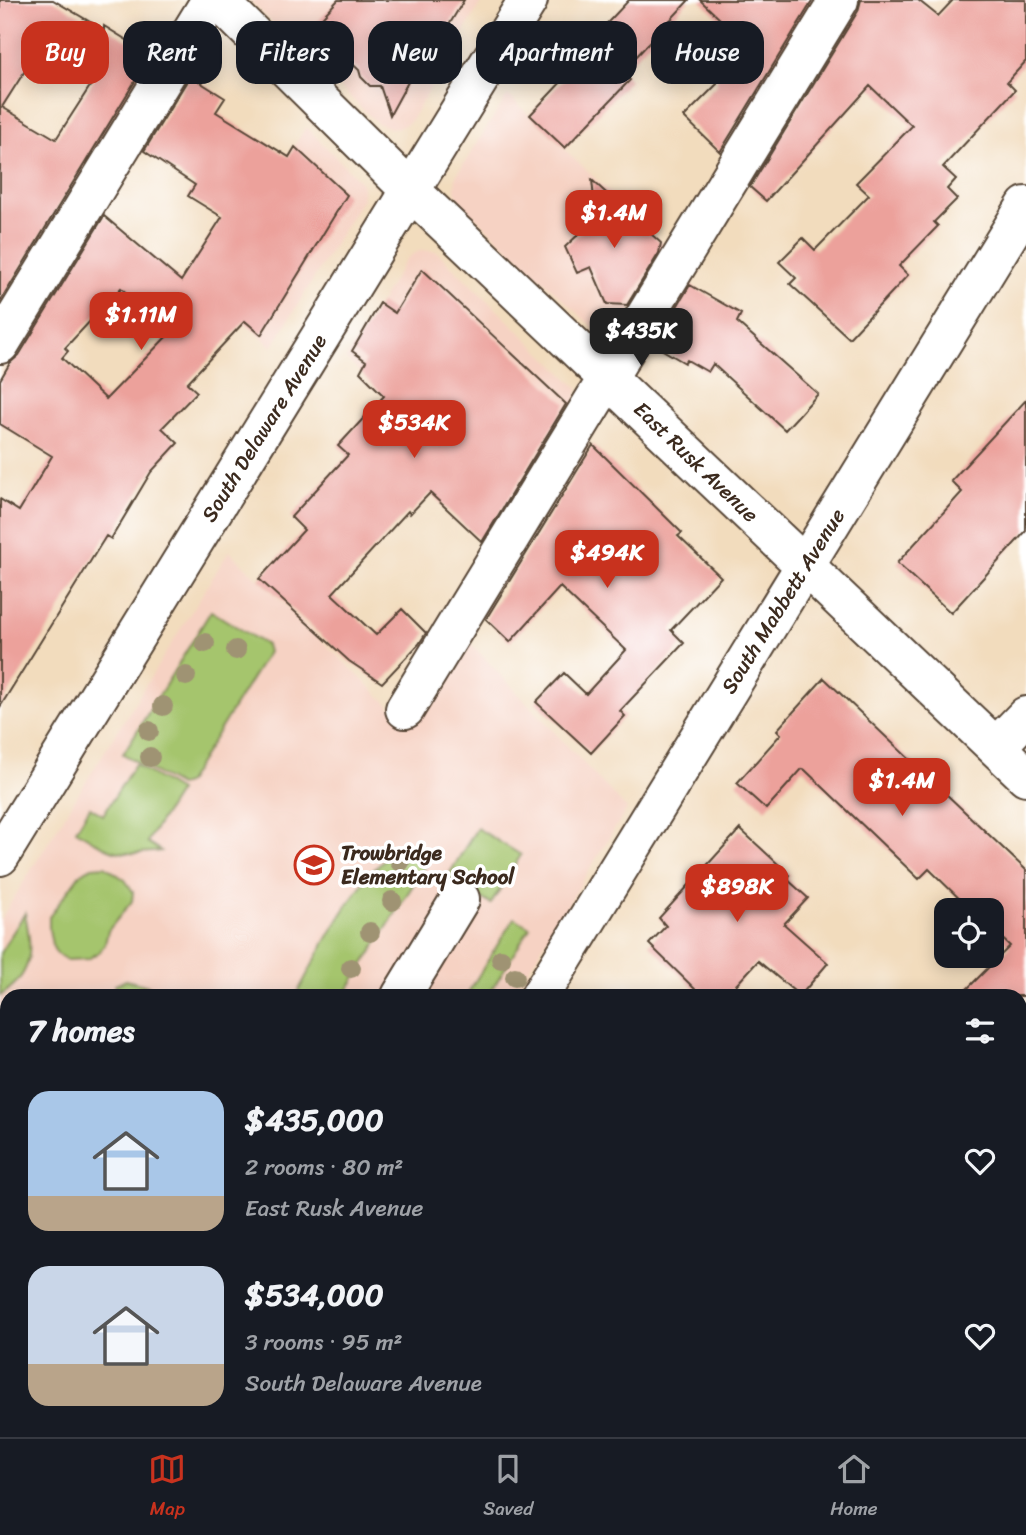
<!DOCTYPE html>
<html lang="en">
<head>
<meta charset="utf-8">
<style>
	:root { --surface:#171b24; --page:#20242c; --text:#f1f3f6; --muted:#9ea1a6; --line:#363941; --accent:#c8321e }
	body { margin:0; font-family:Sriracha,sans-serif; background:var(--page); color:var(--text); height:100vh; display:flex; flex-direction:column; font-size:26px; white-space:nowrap }
	* { box-sizing:border-box; margin:0 }
	p { font-size:23px; color:var(--muted) }
	.icon { flex:none; width:38px; height:38px; fill:none; stroke:currentColor; stroke-width:2; stroke-linecap:round; stroke-linejoin:round }
	.map { position:relative; flex:1; overflow:hidden }
	.details { position:absolute; left:0px; top:989px; width:1027px; height:450px; display:flex; flex-direction:column; background:var(--surface); border-radius:21px 21px 0 0; box-shadow:0 4px 18px #0003 }
	.details>* { flex:none }
	.guide { position:absolute; left:21px; top:21px; width:985px; height:63px; display:flex; gap:14px }
	.controls { position:absolute; left:934px; top:898px; display:grid; gap:14px }
	.controls a { display:grid; place-items:center; width:70px; height:70px; border-radius:14px; background:var(--surface); box-shadow:0 4px 18px #0003; font-size:35px }
	.price { position:absolute; translate:-50% -60px; padding:0 16px; border-radius:14px; background:var(--accent); color:#fff; font-size:23px; line-height:46px; filter:drop-shadow(0 2px 4px #0008) }
	.price::after { content:''; position:absolute; left:50%; top:42px; width:21px; height:16px; margin-left:-10px; background:inherit; clip-path:polygon(0 0,100% 0,50% 100%) }
	.price.current { background:#222; color:#fff }
	ul { padding:0; list-style:none }
	li { display:flex; align-items:center; gap:21px; height:175px; padding:0 28px }
	li span { display:grid; place-items:center; flex:none; width:196px; height:140px; border-radius:21px; color:#555 }
	li>.icon { margin-inline-start:auto }
	span .icon { width:84px; height:84px; fill:#fffc; stroke-width:1 }
	li b { font-size:30px }
	h2 { display:flex; justify-content:space-between; align-items:center; height:84px; padding:0 28px; font-size:30px }
	.pill { padding:0 24px; border-radius:21px; background:var(--surface); box-shadow:0 4px 18px #0003; font-size:24px; line-height:63px }
	.pill.current { background:var(--accent); color:#fff }
	.tab-bar { display:flex; justify-content:space-around; align-items:center; height:98px; border-top:2px solid var(--line); background:var(--surface); font-size:19px; color:var(--muted) }
	.tab-bar a { display:grid; justify-items:center; gap:4px }
	.tab-bar .current { color:var(--accent) }
	.map>svg:first-child { display:block }
</style>
</head>
<body>
<div class="map">
<svg width="1026" height="1437" viewBox="0 0 1026 1437">
	<rect width="100%" height="100%" fill="#fff"/>
	<filter id="ink" filterUnits="userSpaceOnUse"><feTurbulence type="fractalNoise" baseFrequency=".0143" numOctaves="2"/><feDisplacementMap in="SourceGraphic" scale="14" xChannelSelector="R" yChannelSelector="G"/><feConvolveMatrix kernelMatrix="1 2 1 2 8 2 1 2 1" color-interpolation-filters="sRGB"/></filter>
	<filter id="wash" filterUnits="userSpaceOnUse"><feTurbulence type="fractalNoise" baseFrequency=".00686" numOctaves="4" result="noise"/><feDisplacementMap in="SourceGraphic" scale="28" xChannelSelector="R" yChannelSelector="G"/><feGaussianBlur stdDeviation="1.57" result="paint"/><feColorMatrix in="noise" values="0 0 0 0 0 0 0 0 0 0 0 0 0 0 0 0 0 1.4 0 .05"/><feComposite in="paint" operator="in"/></filter>
	<g filter="url(#wash)">
		<rect width="100%" height="100%" fill="#f2dcbd"/>
		<path fill="#f6d2c3" d="M249,0H483L410,122L398,128H390L377,123Z
			M508,95L670,250L619,330L601,335L462,205L458,198L455,190L456,176Z
			M306,127L359,180L362,186V199L272,347L206,287Z
			M422,250L437,252L578,388L574,411L509,514L346,359L406,259L413,254Z
			M229,551L394,710L460,632L627,809L512,996H7V1269L0,1263V920Z
			M180,1432H242L239,1437H186Z"/>
		<path fill="#a5c56d" stroke="#707846" stroke-width="2" d="M211,611L266,645L268,652L186,784L179,786L123,754Z
			M135,764L179,791L147,842L161,851C116,856 114,854 76,830L90,807L103,815Z
			M477,828L521,855L491,904L447,878Z
			M395,851H402L426,864L344,996H296C315,959 360,872 395,851Z
			M105,866L125,880L130,887L133,892L132,901L108,931L105,944L99,952L88,959L67,960L56,953L52,945L49,929V917L81,873L92,867Z
			M25,913C32,950 35,973 0,996V953Z
			M514,918L530,927L488,996H466Z
			M126,980L148,986L168,996H116L115,985Z
			M0,1107L7,1114V1229L0,1222Z"/>
		<g id="blocks">
			<path fill="#eca19b" fill-rule="evenodd" d="M0,0H53L104,30V26L151,55L0,302ZM40,47L94,80L56,139L2,107Z
				M338,0H464L425,65L420,60L390,115L380,86H370L361,77L359,70L343,55L337,54L328,46V41L313,27Z
				M629,0H689L622,72L630,80L565,148L530,115L565,78L560,73Z
				M700,0H813L720,152L684,117L717,84V72L745,43Z
				M861,0H918L938,16L953,0H1026V61L1007,82L1015,90L943,167L956,179L947,189L957,199L934,222L938,226L899,266L908,275L849,338L790,284L796,278L779,262L803,238L815,250L869,195L856,183L912,126L870,86L766,201L750,187L858,11Z
				M190,76L225,98L216,112L289,157L295,147L347,195L261,335L245,321L187,383L197,392L162,428L178,443L151,472L111,539L106,536L0,707V499L19,511L52,456L0,424V380L10,363L19,355L104,216L181,281L222,217L188,196L195,185L144,151ZM121,288L170,333L106,399L62,358L68,351L65,348Z
				M592,180L661,243L659,253L627,305L607,304L591,267L577,273L565,247L596,218Z
				M422,269L566,404L482,542L430,493L410,514L408,511L332,594L376,635L402,609L426,633L419,644L382,683L349,661L259,579L304,530L291,517L348,455L338,446L384,396L360,372L366,361L352,351L380,303L395,313Z
				M690,285L741,314L737,322L818,394L785,430L713,364L708,372L687,360L685,363L654,345Z
				M1026,400V531L951,613L897,563L962,492L951,481Z
				M593,445L682,533L678,536L721,577L671,630L684,643L620,711L625,716L591,753L536,702L564,673L586,694L626,650L560,587L510,642L486,619Z
				M824,678L1026,870V996H960L1010,946L992,929V910H971L929,869L919,879L805,770L802,769L766,809L737,783L781,734L777,730Z
				M740,829L790,875L787,879L808,898L784,924L828,963L800,996L758,961L726,996H702L649,944L666,926L659,918Z"/>
		</g>
	</g>
	<g filter="url(#ink)">
		<use href="#blocks" fill-opacity="0" stroke="#564536" stroke-width="2"/>
		<g fill="none" stroke-linecap="round" stroke-linejoin="round">
			<defs>
				<path id="minor" d="M218,0L411,191L1026,776
					M0,344L211,0
					M405,709L839,0
					M996,747L1026,716
					M0,856L528,0
					M401,996L460,899
					M540,996L1026,206
					M0,1302L7,1309
					M0,1355L7,1343
					M136,1432L141,1437
					M268,1437L272,1432"/>
				<path id="major" d="M1020,1116L1026,1111
					M702,1437L708,1432"/>
			</defs>
			<use href="#minor" stroke="#564536" stroke-width="42"/>
			<use href="#major" stroke="#564536" stroke-width="42"/>
			<use href="#minor" stroke="#fff" stroke-width="38"/>
			<use href="#major" stroke="#fff" stroke-width="38"/>
		</g>
		<g fill="#9f9373">
			<circle cx="205" cy="643" r="10"/>
			<circle cx="236" cy="650" r="10"/>
			<circle cx="186" cy="676" r="10"/>
			<circle cx="163" cy="706" r="10"/>
			<circle cx="149" cy="731" r="10"/>
			<circle cx="150" cy="757" r="10"/>
			<circle cx="400" cy="862" r="10"/>
			<circle cx="392" cy="901" r="10"/>
			<circle cx="370" cy="932" r="10"/>
			<circle cx="501" cy="959" r="10"/>
			<circle cx="351" cy="968" r="10"/>
			<circle cx="515" cy="977" r="10"/>
		</g>
	</g>
	<defs>
		<symbol id="school-ring" viewBox="-11 -11 22 22"><circle r="9.5" fill="#fff" stroke="#c8321e" stroke-width="1.5"/><path d="M0-5L7-2L0 1L-7-2ZM-4 1L0 2.5L4 1V4Q0 6-4 4Z" fill="#c8321e"/></symbol>
	</defs>
	<g fill-rule="evenodd">
		<use href="#school-ring" x="292" y="843" width="44" height="44"/>
	</g>
	<g text-anchor="middle" dominant-baseline="central" stroke-width="7" stroke-linejoin="round" paint-order="stroke">
		<g font-size="21" fill="#3b2a1e" stroke="#fff">
			<text transform="translate(264 428) rotate(-58)">South Delaware Avenue</text>
			<text transform="translate(696 462) rotate(44)">East Rusk Avenue</text>
			<text transform="translate(783 601) rotate(-58)">South Mabbett Avenue</text>
		</g>
		<g font-size="21" font-weight="bold" fill="#3b2a1e" stroke="#fff" text-anchor="start">
			<text x="341" y="853">Trowbridge<tspan x="341" dy="24">Elementary School</tspan></text>
		</g>
	</g>
</svg>
<div class="controls">
<a><svg class="icon" aria-label="locate" viewBox="0 0 24 24"><circle cx="12" cy="12" r="6"/><path d="M12 2v4M12 18v4M2 12h4M18 12h4"/></svg></a>
</div>
<b class="price" style="left:614px;top:250px">$1.4M</b>
<b class="price" style="left:141px;top:352px">$1.11M</b>
<b class="price current" style="left:641px;top:368px">$435K</b>
<b class="price" style="left:414px;top:460px">$534K</b>
<b class="price" style="left:607px;top:590px">$494K</b>
<b class="price" style="left:902px;top:818px">$1.4M</b>
<b class="price" style="left:737px;top:924px">$898K</b>
<div class="guide">
<a class="pill current">Buy</a>
<a class="pill">Rent</a>
<a class="pill">Filters</a>
<a class="pill">New</a>
<a class="pill">Apartment</a>
<a class="pill">House</a>
</div>
<section class="details">
<h2>7 homes<svg class="icon" aria-label="filters" viewBox="0 0 24 24"><path d="M4 7h16M4 17h16"/><circle cx="9" cy="7" r="2"/><circle cx="15" cy="17" r="2"/></svg></h2>
<ul>
<li><span style="background:linear-gradient(#a9c7e8 75%,#b9a48a 0)"><svg class="icon" aria-label="home" viewBox="0 0 24 24"><path d="M3 11l9-7 9 7M6 9v11h12V9"/></svg></span><div><b>$435,000</b><p>2 rooms · 80 m²</p><p>East Rusk Avenue</p></div><svg class="icon" aria-label="heart" viewBox="0 0 24 24"><path d="M12 20l-8-8c-3-5 5-10 8-4 3-6 11-1 8 4z"/></svg></li>
<li><span style="background:linear-gradient(#c9d6e8 70%,#b9a48a 0)"><svg class="icon" aria-label="home" viewBox="0 0 24 24"><path d="M3 11l9-7 9 7M6 9v11h12V9"/></svg></span><div><b>$534,000</b><p>3 rooms · 95 m²</p><p>South Delaware Avenue</p></div><svg class="icon" aria-label="heart" viewBox="0 0 24 24"><path d="M12 20l-8-8c-3-5 5-10 8-4 3-6 11-1 8 4z"/></svg></li>
</ul>
</section>
</div>
<nav class="tab-bar">
<a class="current"><svg class="icon" aria-label="map" viewBox="0 0 24 24"><path d="M3 6l6-2 6 2 6-2v14l-6 2-6-2-6 2zM9 4v14M15 6v14"/></svg>Map</a>
<a><svg class="icon" aria-label="saved" viewBox="0 0 24 24"><path d="M7 4h10v16l-5-4-5 4z"/></svg>Saved</a>
<a><svg class="icon" aria-label="home" viewBox="0 0 24 24"><path d="M3 11l9-7 9 7M6 9v11h12V9"/></svg>Home</a>
</nav>
</body>
</html>
